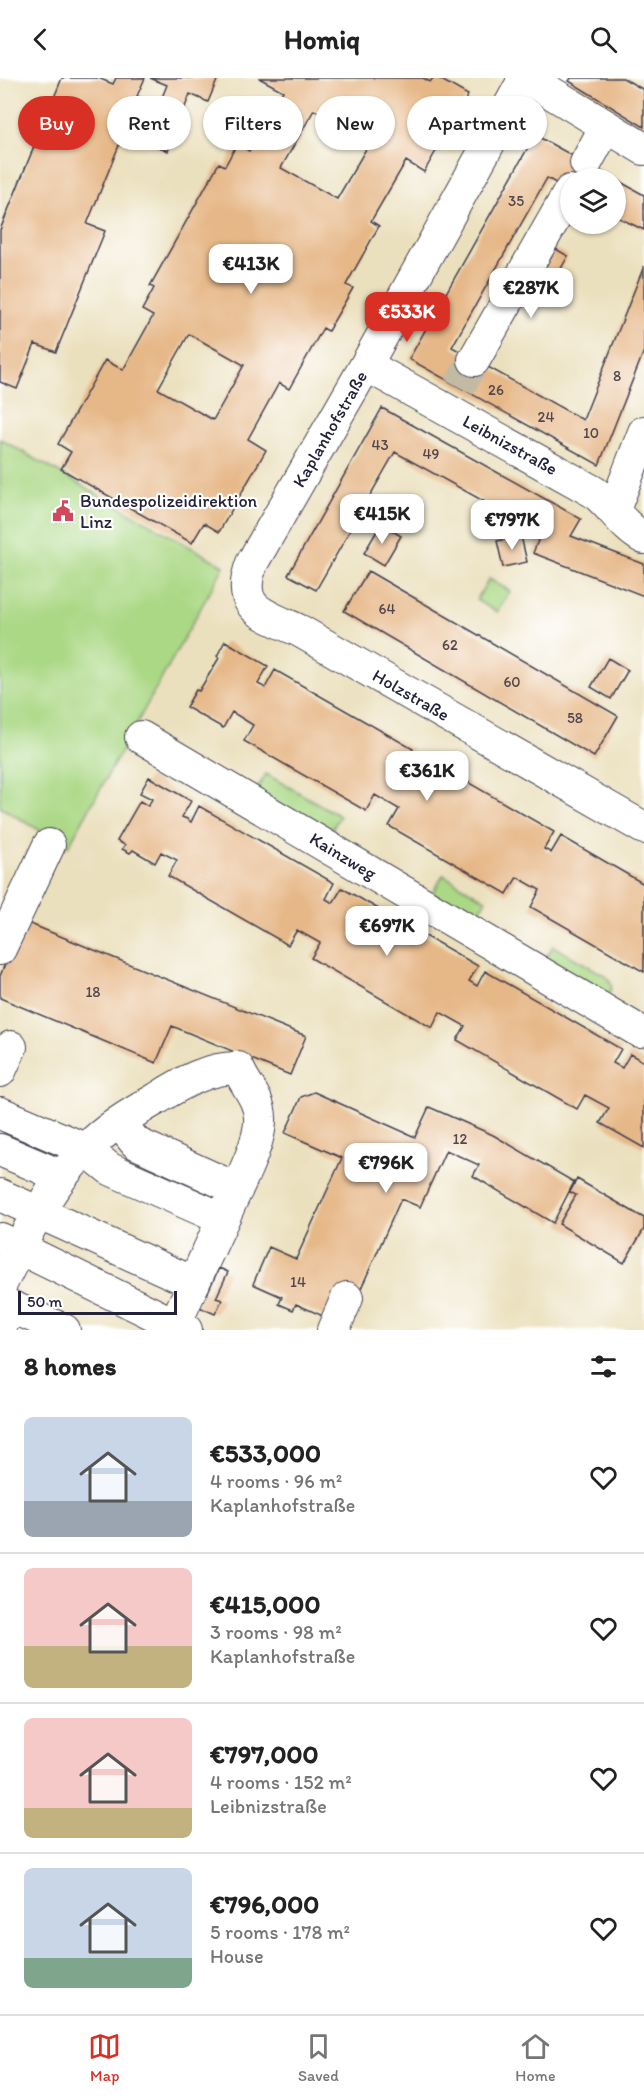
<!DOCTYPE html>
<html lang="en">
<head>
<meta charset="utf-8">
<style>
	:root { --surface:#fff; --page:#f2f2f2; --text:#222; --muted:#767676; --line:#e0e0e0; --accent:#d93025 }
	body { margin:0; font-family:Itim,sans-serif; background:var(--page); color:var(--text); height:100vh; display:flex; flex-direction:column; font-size:22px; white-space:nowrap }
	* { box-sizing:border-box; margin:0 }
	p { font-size:20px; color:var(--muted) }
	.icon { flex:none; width:33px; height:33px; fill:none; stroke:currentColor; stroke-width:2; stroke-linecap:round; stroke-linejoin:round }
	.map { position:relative; height:1252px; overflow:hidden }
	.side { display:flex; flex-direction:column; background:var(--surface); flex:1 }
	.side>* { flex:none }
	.banner { position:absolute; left:18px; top:18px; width:609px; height:54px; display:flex; gap:12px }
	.tools { position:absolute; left:560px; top:90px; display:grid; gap:12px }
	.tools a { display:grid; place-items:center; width:66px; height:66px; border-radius:50%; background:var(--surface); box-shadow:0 2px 4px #0004; font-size:30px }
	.scale { position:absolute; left:18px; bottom:15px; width:159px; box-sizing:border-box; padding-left:6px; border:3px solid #22223b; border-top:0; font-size:16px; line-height:21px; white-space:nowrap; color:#22223b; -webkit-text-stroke:4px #fff; paint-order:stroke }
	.price { position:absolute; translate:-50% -51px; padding:0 14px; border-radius:12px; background:#fff; color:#222; font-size:20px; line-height:39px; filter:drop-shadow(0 2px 3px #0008) }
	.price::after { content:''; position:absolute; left:50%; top:36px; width:18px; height:14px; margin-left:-9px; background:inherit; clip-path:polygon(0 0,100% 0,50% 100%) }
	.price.current { background:var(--accent); color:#fff }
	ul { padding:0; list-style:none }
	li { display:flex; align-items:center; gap:18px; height:150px; padding:0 24px }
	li+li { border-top:2px solid var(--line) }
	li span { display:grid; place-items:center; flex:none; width:168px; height:120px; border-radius:9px; color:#555 }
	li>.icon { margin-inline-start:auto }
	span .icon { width:72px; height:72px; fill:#fffc; stroke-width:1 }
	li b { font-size:26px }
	h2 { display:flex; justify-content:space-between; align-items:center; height:72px; padding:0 24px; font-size:26px }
	.pill { padding:0 21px; border-radius:27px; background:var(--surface); box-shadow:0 2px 4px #0004; font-size:21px; line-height:54px }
	.pill.current { background:var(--accent); color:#fff }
	header { display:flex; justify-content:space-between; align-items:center; height:78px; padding:0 24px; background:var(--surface); font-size:27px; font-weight:700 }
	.tab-bar { display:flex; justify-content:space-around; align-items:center; height:84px; border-top:2px solid var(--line); background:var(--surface); font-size:16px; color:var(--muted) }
	.tab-bar a { display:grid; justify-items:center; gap:3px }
	.tab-bar .current { color:var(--accent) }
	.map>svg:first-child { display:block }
</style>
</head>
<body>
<header><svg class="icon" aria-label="back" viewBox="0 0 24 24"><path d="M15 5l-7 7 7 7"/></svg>Homiq<svg class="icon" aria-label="search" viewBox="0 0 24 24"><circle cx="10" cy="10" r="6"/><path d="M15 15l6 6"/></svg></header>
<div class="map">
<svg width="644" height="1252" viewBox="0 0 644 1252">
	<rect width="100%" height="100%" fill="#fff"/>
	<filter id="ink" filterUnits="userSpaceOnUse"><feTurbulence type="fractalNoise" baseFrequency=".0167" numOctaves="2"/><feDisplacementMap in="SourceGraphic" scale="12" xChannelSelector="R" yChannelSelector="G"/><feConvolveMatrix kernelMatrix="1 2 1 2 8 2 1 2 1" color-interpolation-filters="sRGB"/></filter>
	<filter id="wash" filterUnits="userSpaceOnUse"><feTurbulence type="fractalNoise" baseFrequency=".008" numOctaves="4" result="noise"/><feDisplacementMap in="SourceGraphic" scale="24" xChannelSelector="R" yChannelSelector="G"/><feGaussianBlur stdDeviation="1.35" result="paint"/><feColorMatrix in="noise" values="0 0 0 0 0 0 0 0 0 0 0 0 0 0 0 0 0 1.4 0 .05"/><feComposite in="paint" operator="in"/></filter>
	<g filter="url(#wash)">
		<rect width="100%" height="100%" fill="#ebe0bd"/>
		<path fill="#abd885" stroke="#667d60" stroke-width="1.5" d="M0,361L224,488L68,769L0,729Z
			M489,501L510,513L497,534L476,522Z
			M266,696L340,738L328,758L254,716Z
			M443,797L486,822L475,841L432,816Z
			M553,868L606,898C614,906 613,911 606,919L541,888Z"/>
		<g id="blocks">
			<path fill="#e6b787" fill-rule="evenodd" d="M62,0H98L113,6L116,0H145L137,18L159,27L167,7L150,0H218L208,24L190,16L168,73L124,55L87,146L105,153L56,274L35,266L17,311L0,304V152Z
				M259,0H423L430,4L433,0H438L468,17L424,94L406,83L371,143L379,148L346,207L353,210L328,253L323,250L289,311L279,305L248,361L266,372L219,454L204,445L192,465L61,391L71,374L58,366L105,282L123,292L153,238L142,232L154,210L150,208L219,85L225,88L237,66L249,73L283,13ZM314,32L370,64L337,121L281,90ZM189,256L244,287L213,342L158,311Z
				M571,0H623L644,12V49L569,3Z
				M535,57L613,100H570V113L547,100L452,269L583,342L644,188V273L599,387L409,281Z
				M615,101L644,117V152L615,138Z
				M554,170L568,178L554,203L540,195Z
				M382,330L581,441L571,458L644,486V518L533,475L541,455L395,374L316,512L288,497Z
				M381,446L401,458L384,487L364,475Z
				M521,458L527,484L503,489L497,463Z
				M368,493L618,638L594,679L344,533Z
				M225,563L268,588L258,606L262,608L265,610L275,592L413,671L402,689L409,693L419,676L554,754L544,771L548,773L551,775L561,758L644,806V894L531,829L540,812L517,799L507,816L389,748L399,731L375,717L366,733L244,663L253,647L232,634L223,650L186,629L196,612L199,613L219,580L217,578Z
				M608,580L628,592L611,621L591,609Z
				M149,699L191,723L182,739L187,741L191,744L199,728L334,805L326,821L333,825L342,810L478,888L469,903L477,908L485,893L621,971L613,985L622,990L630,976L644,984V1070L600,1045L609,1030L585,1017L577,1031L457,962L465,948L440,934L432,950L311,880L320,865L297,852L288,867L168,798L177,782L161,774L155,785L133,772L130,775L122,771L125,767L117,763L140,723L148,728L152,721L140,715Z
				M23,843L306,958L290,997L172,948L156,985L0,920V898Z
				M314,1014L415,1059L429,1029L493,1057L574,1104L553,1145L473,1098L479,1087L446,1072L420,1129L401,1121L355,1224L325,1239L296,1226L293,1232L279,1226L282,1219L253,1206L269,1169L296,1181L342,1080L285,1055L301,1019Z
				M577,1101L644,1140V1151L624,1185L559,1146L576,1117L570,1114Z
				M219,1190L228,1194L216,1220L222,1222L215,1236L197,1228L203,1214L207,1216Z"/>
		</g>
	</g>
	<g filter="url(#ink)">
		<use href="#blocks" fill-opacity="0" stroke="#403e4e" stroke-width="1.5"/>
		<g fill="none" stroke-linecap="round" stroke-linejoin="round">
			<path stroke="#c3baa3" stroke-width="32" stroke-dasharray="32 16" stroke-linecap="butt" d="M459,309L474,282"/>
			<defs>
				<path id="minor" d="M522,0L545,11L644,71
					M525,0L366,287L252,485C234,532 264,536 300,553L644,750
					M586,85L606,48
					M474,282L570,113
					M366,287L594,414C612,428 624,450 644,460
					M614,432L644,354
					M141,659L639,953
					M0,871L49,767
					M0,993L11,969
					M0,1035L85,1071L110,1091L223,1141
					M119,1044L136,1065L237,1111
					M0,1072L61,1098
					M0,1117L194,1205
					M1,1161L186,1252
					M0,1208C24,1161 46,1111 84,1073C105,1051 132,1035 158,1020C181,1005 210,989 238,990C245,1007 259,1020 260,1039C262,1063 238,1107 228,1130C211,1168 193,1207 175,1246
					M0,1251L10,1228L64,1252
					M333,1252L347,1220"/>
			</defs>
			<use href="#minor" stroke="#403e4e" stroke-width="34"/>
			<use href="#minor" stroke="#fff" stroke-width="32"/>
		</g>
	</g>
	<defs>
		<symbol id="civic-bare" viewBox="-9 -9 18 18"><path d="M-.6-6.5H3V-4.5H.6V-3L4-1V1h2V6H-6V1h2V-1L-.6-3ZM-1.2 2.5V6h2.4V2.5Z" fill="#d1495b" stroke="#fff" stroke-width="2.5" paint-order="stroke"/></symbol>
	</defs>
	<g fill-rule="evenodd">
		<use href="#civic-bare" x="48" y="418" width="30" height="30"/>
	</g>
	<g text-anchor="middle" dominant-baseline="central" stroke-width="4.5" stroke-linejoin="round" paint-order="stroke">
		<g font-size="15" fill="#53474e">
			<text x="516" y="123">35</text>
			<text x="617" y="298">8</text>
			<text x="496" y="312">26</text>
			<text x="546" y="339">24</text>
			<text x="591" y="355">10</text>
			<text x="380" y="367">43</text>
			<text x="431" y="376">49</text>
			<text x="387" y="531">64</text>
			<text x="450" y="567">62</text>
			<text x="512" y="604">60</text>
			<text x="575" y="640">58</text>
			<text x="93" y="914">18</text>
			<text x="460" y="1061">12</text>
			<text x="298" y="1204">14</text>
		</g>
		<g font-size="18" fill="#22223b" stroke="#fff">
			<text transform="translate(330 351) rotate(-60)">Kaplanhofstraße</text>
			<text transform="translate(510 367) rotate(29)">Leibnizstraße</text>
			<text transform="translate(411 617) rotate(30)">Holzstraße</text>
			<text transform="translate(343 778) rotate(31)">Kainzweg</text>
		</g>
		<g font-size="18" fill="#22223b" stroke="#fff" text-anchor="start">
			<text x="80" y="423">Bundespolizeidirektion<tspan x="80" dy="21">Linz</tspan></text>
		</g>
	</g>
</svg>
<div class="tools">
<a><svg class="icon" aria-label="layers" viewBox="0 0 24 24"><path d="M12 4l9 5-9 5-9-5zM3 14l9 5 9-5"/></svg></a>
</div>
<div class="scale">50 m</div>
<b class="price" style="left:251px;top:217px">€413K</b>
<b class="price" style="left:531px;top:241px">€287K</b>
<b class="price current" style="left:407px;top:265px">€533K</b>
<b class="price" style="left:382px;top:467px">€415K</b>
<b class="price" style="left:512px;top:473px">€797K</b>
<b class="price" style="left:427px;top:724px">€361K</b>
<b class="price" style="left:387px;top:879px">€697K</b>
<b class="price" style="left:386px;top:1116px">€796K</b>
<div class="banner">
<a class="pill current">Buy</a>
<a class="pill">Rent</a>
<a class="pill">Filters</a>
<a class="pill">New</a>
<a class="pill">Apartment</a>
</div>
</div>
<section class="side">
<h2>8 homes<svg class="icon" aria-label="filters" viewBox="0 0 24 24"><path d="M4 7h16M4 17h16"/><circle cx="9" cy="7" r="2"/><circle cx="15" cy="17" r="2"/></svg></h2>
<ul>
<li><span style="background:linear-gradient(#c9d6e8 70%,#9aa5b1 0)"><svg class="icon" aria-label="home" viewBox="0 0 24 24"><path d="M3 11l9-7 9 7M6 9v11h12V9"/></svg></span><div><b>€533,000</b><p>4 rooms · 96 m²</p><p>Kaplanhofstraße</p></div><svg class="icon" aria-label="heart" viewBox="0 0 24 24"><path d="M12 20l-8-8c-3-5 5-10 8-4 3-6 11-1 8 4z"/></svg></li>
<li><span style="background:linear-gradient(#f6c9c9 65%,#c2b280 0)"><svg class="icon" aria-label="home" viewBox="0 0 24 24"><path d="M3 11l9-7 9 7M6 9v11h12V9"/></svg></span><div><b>€415,000</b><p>3 rooms · 98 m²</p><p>Kaplanhofstraße</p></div><svg class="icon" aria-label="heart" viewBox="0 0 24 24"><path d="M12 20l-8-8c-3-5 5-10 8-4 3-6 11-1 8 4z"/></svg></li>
<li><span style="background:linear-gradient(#f6c9c9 75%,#c2b280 0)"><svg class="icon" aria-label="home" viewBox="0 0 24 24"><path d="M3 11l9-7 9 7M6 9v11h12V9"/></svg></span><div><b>€797,000</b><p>4 rooms · 152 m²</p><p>Leibnizstraße</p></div><svg class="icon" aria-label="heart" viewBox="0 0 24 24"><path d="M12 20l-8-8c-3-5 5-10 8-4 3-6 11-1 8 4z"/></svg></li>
<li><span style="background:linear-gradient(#c9d6e8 75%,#7fa58c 0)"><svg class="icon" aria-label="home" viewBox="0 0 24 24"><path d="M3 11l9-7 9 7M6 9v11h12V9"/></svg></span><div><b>€796,000</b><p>5 rooms · 178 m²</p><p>House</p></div><svg class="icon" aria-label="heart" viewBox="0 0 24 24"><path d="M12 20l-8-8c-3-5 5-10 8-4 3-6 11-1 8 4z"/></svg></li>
</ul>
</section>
<nav class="tab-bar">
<a class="current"><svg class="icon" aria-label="map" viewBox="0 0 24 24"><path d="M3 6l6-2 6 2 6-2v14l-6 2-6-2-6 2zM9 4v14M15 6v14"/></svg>Map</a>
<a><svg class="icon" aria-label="saved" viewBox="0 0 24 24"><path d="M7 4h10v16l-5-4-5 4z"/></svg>Saved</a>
<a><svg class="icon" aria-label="home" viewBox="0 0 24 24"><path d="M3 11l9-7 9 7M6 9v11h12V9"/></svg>Home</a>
</nav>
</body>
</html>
